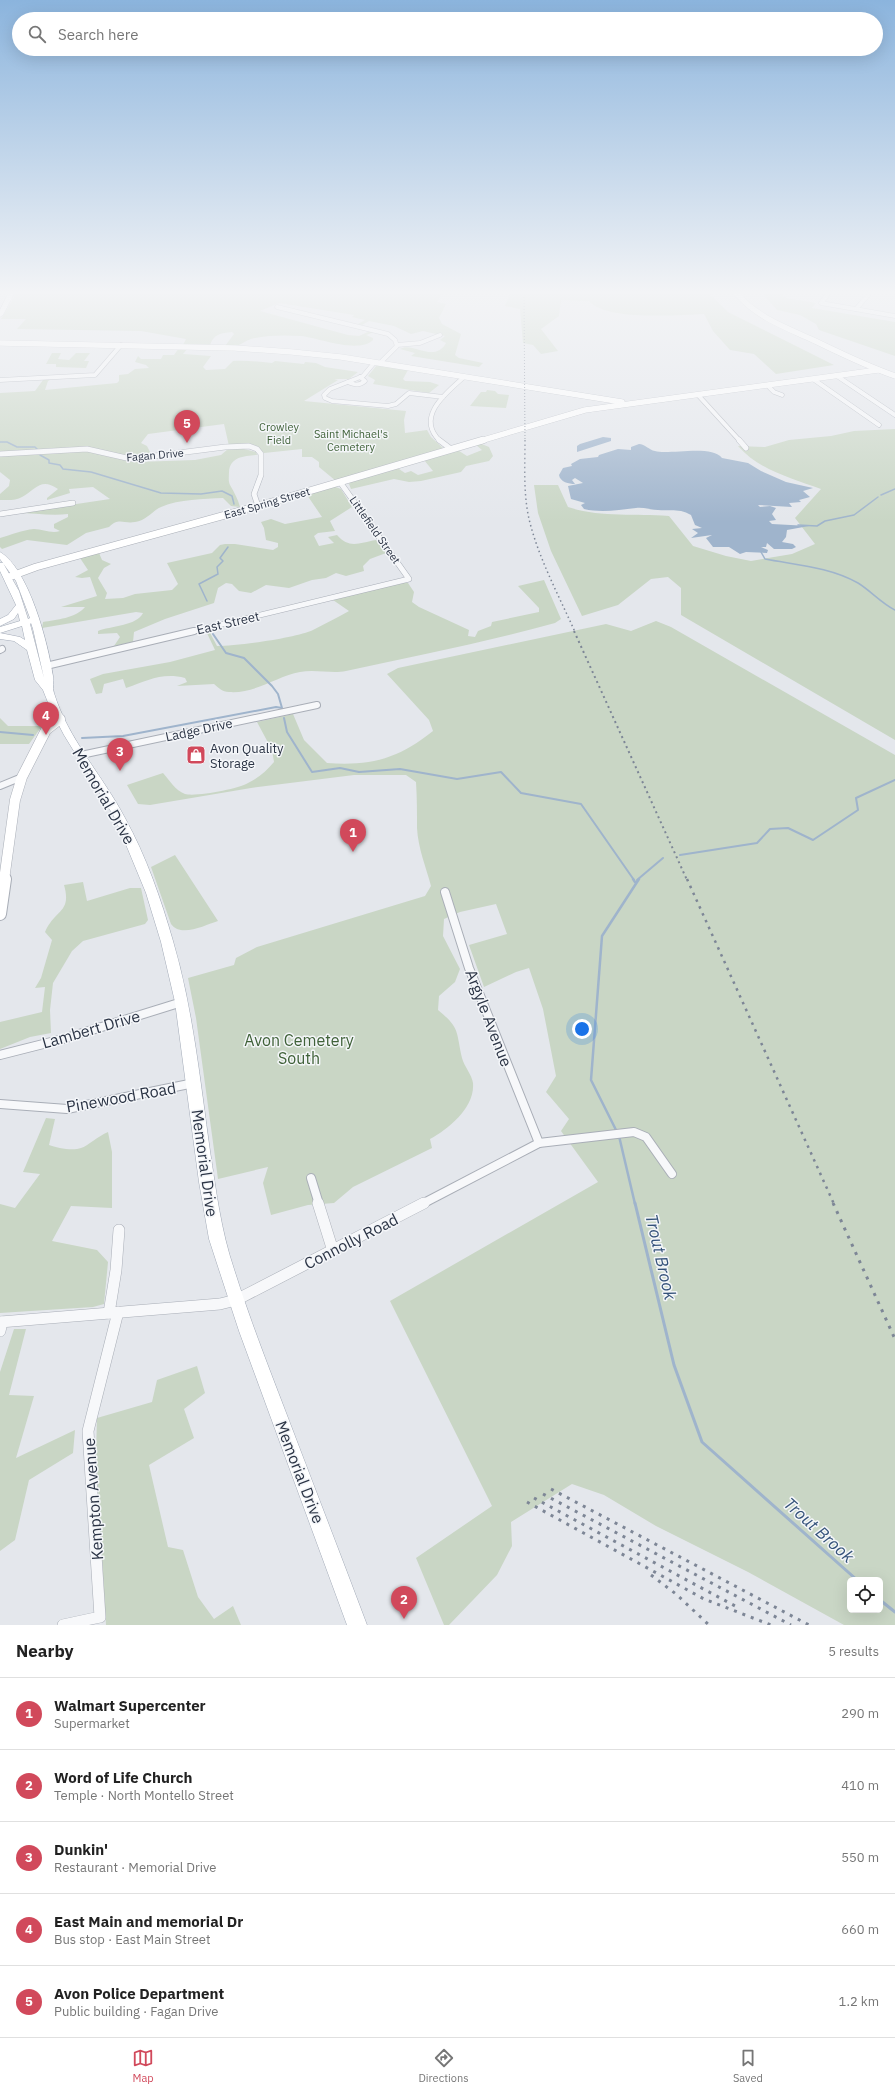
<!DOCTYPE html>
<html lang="en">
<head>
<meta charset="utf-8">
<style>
  body { margin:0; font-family:"IBM Plex Sans",sans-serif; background:#f2f2f2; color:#222 }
  .controls { position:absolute; right:12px; bottom:12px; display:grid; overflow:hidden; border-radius:6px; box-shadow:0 4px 16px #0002 }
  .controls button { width:36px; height:36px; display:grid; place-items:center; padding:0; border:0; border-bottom:1px solid #e0e0e0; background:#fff; color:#222; font:20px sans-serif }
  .you { position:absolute; left:582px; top:1029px; width:14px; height:14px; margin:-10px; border:3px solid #fff; border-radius:50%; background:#1a73e8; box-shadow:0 0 0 6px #1a73e833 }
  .badge { display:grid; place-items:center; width:26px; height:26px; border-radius:50%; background:#d1495b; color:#fff; font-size:13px; font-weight:700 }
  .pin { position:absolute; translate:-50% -33px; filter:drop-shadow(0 1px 2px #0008) }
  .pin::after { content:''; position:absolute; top:21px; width:14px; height:12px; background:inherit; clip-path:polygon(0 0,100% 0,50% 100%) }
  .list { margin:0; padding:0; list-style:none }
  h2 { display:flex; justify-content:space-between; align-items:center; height:52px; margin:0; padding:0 16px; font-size:17px }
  h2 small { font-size:13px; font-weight:400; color:#767676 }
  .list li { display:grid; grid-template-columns:26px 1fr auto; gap:12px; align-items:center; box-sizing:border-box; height:72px; padding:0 16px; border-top:1px solid #e0e0e0 }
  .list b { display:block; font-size:15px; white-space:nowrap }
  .list p { margin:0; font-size:13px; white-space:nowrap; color:#767676 }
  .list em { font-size:13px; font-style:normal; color:#767676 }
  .icon { flex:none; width:22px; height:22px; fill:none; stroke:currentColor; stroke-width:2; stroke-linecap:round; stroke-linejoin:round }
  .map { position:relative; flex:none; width:895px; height:1625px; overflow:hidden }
  .search { position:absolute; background:#fff; box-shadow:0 4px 16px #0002; left:12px; right:12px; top:12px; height:44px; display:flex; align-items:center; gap:10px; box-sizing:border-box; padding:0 14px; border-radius:22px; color:#767676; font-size:15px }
  .sheet { height:412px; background:#fff }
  nav { display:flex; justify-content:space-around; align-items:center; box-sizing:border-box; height:56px; border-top:1px solid #e0e0e0; background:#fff; font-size:11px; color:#767676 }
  nav a { display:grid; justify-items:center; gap:2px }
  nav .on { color:#d1495b }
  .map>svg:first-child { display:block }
</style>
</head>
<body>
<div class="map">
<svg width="895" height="1625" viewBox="0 0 895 1625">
  <rect width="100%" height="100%" fill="#e4e7ec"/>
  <g fill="#c9d6c5" fill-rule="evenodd">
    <path d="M 16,294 L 442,294 L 437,302 L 446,304 L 439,318 L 442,324 L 461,334 L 455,355 L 459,358 L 483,363 L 479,367 L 411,356 L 415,353 L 400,349 C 412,341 434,364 446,343 L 440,340 L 445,336 L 423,331 L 411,334 L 394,326 L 369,321 L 362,325 L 358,324 L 365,320 L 352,317 L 354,315 L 279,303 L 260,311 L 348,335 L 359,336 L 370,331 L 374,332 L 366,335 L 373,338 L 373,340 C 358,354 319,338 301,336 C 285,335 266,335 251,339 C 238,344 242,347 225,346 L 234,334 L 232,332 C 221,333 213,334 210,346 L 183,345 L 186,339 L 141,331 L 17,329 L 26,319 L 1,319 Z"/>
    <path d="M 510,294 L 710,294 L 728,312 L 834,365 L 776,374 L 754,354 L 730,350 L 713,331 L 704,314 C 677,315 606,321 589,301 L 561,300 L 559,316 L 541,329 L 558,351 L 541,354 L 533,345 L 523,343 L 520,309 L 505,306 Z"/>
    <path d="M 763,294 L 781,294 L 786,298 L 816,303 L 812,308 L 895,322 L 895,356 L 819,330 L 816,324 L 800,315 L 777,310 Z"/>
    <path d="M 179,348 L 188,348 L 183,354 L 211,356 L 203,367 L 206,370 L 225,369 L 233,361 C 247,360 259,362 272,363 L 275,361 L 304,364 L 305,362 L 316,363 L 325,367 L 358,372 L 349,379 L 334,379 L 338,380 L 304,401 L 406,411 L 404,420 L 405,433 L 427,430 L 431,437 L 444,449 L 336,481 L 319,467 L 319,462 L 312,457 L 302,457 L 302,449 L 264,453 L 258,447 L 229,446 L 224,424 L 148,434 L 141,443 L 147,446 L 151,454 L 134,460 L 137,462 L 195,460 L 221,455 L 228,449 L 240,448 L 256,452 L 257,455 C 244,456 230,457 229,472 C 229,476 228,481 230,485 C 234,492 238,499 240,507 L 231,506 L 223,498 C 203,499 180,499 161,507 C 152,511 146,521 135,522 C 123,524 119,517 109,527 L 86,533 L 67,545 L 27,540 L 2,549 L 0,547 L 0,538 C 11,535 22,530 34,529 C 43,529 51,534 60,531 L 54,528 L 54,524 L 68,517 L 68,514 C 51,516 34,513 16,513 L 110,499 L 93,487 L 69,489 L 70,493 L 47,500 L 47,498 L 58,489 C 41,477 36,489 22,497 C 16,501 7,500 0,500 L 0,494 L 9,486 L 10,480 L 0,472 L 0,393 L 35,391 L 43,380 L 52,379 L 48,381 L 45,390 L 117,383 L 119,381 L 119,375 L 128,374 L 135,369 L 149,368 L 146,365 L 135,362 L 138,356 L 141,359 L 161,359 L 163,355 L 174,355 Z"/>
    <path d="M 52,353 L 61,353 L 58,359 L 69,360 L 76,353 L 90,353 L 84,361 L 89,361 L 86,368 L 56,367 L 56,364 L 46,364 Z"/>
    <path d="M 377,365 L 408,370 L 403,379 L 405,381 L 430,382 L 439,385 L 429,393 L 373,384 L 375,380 L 368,376 Z"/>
    <path d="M 487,390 L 495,391 L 498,394 L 509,395 L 506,408 L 470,406 L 481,392 L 486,392 Z"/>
    <path d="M 895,429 L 895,740 L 681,615 L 681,588 L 668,577 L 651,579 L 618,605 L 582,616 L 551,551 L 538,513 L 534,485 L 558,485 L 568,507 C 601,518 634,513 669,516 L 693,546 L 726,556 L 751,561 L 792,554 L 815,544 L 795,518 L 821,489 C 791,478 759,470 738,446 L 765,447 L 789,440 L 831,436 L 854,431 Z"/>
    <path d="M 479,443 L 489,447 L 493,456 L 489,461 L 466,466 L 461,472 L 421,481 L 409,482 L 394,479 L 351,489 L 349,484 L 352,480 L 396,467 L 405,473 L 411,471 L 418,475 L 433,471 L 424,460 L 456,449 L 467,456 L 482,450 L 475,444 Z"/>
    <path d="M 333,486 L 341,489 L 352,507 L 330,521 L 335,531 L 318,533 L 314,536 L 319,546 L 334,543 L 328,537 L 337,535 C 349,549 359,543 376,540 L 386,553 L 370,559 L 363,566 L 364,571 L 346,576 L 336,573 L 326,578 L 312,580 L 289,588 L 266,585 L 251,593 L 239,591 L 232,584 L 226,583 L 218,588 L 214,603 L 165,619 L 134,632 L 133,642 L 114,646 L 120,637 L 117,633 L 98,634 L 98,631 C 110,626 137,626 143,613 L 136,612 L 42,628 L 43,622 C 56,620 76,618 85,607 L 61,607 L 97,596 L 90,577 L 82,578 L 75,577 L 88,570 L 80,558 L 99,553 L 102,560 L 111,564 L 104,568 L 98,578 L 107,593 L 105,599 L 123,598 L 135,594 L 172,590 L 178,584 L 167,563 L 212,553 L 220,545 L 225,544 L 235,544 L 273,550 L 278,547 L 278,543 L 266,540 L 264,528 L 261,522 L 271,519 L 285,524 L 322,517 L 307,495 Z"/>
    <path d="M 544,580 L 561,619 L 555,623 C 486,642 415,656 346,671 C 332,674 315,669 300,672 C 277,676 255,694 229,692 C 222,692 219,688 214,684 L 177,686 L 187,682 L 185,678 C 162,672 147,681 126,688 L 123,679 L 104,684 L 102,693 L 96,694 L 90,679 L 103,674 L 170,662 L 215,650 L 206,631 L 209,631 L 217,646 C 237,646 296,638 313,630 C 325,624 338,617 349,611 L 333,600 L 404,582 L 408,583 L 414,592 L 412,602 L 419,607 L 469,630 L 468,636 L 475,637 L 478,631 L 491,626 L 492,622 L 539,612 L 539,608 L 518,586 Z"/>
    <path d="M 656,621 L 671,627 L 895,755 L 895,1625 L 844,1625 L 748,1572 L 656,1526 L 604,1495 L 572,1484 L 511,1522 L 512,1546 L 497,1575 L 449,1625 L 444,1625 L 416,1558 L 492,1506 L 390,1301 L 598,1182 L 561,1131 L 569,1119 L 546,1092 L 556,1076 L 543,1009 L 529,968 L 516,972 L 484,987 L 469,945 L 507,934 L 496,904 L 460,912 L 444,919 L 443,936 L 460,969 L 455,982 L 439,996 L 438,1010 C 460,1028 456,1031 462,1058 C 464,1066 472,1075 473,1083 C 475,1108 448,1129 430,1139 L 432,1148 L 353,1187 L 334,1203 L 308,1205 L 271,1215 L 263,1183 L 268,1167 L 218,1179 L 196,1018 L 188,978 L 234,965 L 236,958 L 257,947 L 425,896 L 431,886 C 426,867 418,848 417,828 C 417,813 417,798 416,782 L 406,775 L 354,775 L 251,788 L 150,805 L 138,804 L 127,785 L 163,773 C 170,781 175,790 185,794 C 196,797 238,789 248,783 C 259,778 266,771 274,762 L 272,750 L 257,722 L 293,714 L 304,740 L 327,763 C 371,766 398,759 433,731 L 429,720 L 387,674 L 398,668 L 606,624 L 631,631 ZM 850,1580 L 880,1580 L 880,1610 L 850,1610 Z"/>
    <path d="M 0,718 L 8,726 L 42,726 L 29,744 L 0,744 Z"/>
    <path d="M 175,855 L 218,921 C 205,925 181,938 171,924 L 151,867 Z"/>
    <path d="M 83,882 L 87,901 L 130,888 L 141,888 L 148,920 L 145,924 L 83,941 L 72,951 L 53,983 L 50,1010 L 51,1033 L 30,1037 L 0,1049 L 0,1022 L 42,1012 L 45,987 L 35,988 L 41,978 L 52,940 L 45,932 C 55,909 72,913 64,885 Z"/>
    <path d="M 46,1118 L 55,1119 L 49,1145 C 57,1148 73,1151 81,1148 C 88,1146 98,1136 108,1132 L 112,1152 L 112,1208 L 71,1206 L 52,1241 L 97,1250 L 108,1262 L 104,1304 L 93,1307 L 0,1313 L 0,1204 L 15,1208 L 40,1174 L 23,1172 Z"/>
    <path d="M 14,1329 L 26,1329 L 9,1395 L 34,1396 L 16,1458 L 75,1430 L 73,1453 L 29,1480 L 15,1540 L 0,1551 L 0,1372 Z"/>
    <path d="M 197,1366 L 205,1393 L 184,1409 L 194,1438 L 149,1465 L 168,1547 L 183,1550 L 198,1597 L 214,1619 L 233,1606 L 241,1625 L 106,1625 L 96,1453 L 97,1418 L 152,1402 L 157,1380 Z"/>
  </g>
  <g fill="#9fb4cc">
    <path d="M 603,437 L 611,438 L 611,441 L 577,452 L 577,446 L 580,444 Z"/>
    <path d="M 639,444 C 645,444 649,450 655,451 C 669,455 712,444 722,458 L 748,463 L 761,471 L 786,482 L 813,488 L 803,491 L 810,497 L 799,500 L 801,502 L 789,503 L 792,507 L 758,505 L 760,507 L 770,506 L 776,508 L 772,514 L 776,520 L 769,521 L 772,524 L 809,526 L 787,530 L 786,537 L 782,542 L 793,544 L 796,547 L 792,549 L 774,549 L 767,543 L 766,547 L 761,547 L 768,550 L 767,553 L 746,552 L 740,554 L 729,547 L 713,547 L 706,538 L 712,535 L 691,538 L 698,533 L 692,529 L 702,528 L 695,525 L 691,515 C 680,508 670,511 658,510 C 651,510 643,507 636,508 C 618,510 601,513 584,509 L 581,505 L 585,503 L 571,499 L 568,486 L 583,483 L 575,478 L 572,480 L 575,484 C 569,484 560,482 559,475 L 563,468 L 572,466 L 571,464 L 580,459 L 598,457 L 599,455 L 618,449 L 631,450 L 631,447 Z"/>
  </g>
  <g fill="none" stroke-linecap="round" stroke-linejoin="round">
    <g stroke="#9fb4cc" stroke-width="1.5">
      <path d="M 0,442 L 7,442 L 17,447 L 35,447 L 38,450"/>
      <path d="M 40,455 L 49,460 L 49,463 L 60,465 L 63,469 L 91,472 L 161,493 L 201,494 L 222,491 L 232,496 L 234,504"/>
      <path d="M 881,495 L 895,489"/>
      <path d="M 798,525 L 817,526 L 825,521 L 854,515 L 878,497"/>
      <path d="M 761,552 L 765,559 C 796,565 830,567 858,583 C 871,591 881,603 895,610"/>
      <path d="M 207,601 L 199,584 L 218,574 L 217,567 L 223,561 L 220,558 L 228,547"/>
    </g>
    <g stroke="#9fb4cc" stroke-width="2">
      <path d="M 284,718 L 287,732 L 312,772 L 340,768 L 359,772 L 400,769 L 457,779 L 501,772 L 521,793 L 581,804 L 634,880"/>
      <path d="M 0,732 L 33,735"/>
      <path d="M 82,738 L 123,736 L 276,707 L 282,708 L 278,694 L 272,686 L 244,658 L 226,653 L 213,634"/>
      <path d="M 680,855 L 757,843 L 770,829 L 788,828 L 813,840 L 858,810 L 856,798 L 895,780"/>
      <path d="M 637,880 L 663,858"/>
    </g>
    <g stroke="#9fb4cc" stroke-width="2.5">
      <path d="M 633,879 L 635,882"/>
      <path d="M 617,1132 L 591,1080 L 602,936 L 639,879"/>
      <path d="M 619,1136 L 635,1204"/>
    </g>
    <g stroke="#9fb4cc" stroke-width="3">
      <path d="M 635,1203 L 674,1365 L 702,1442 L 857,1580"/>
      <path d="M 880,1600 L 895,1612"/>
    </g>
    <g stroke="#a9aeb7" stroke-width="5">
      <g id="street-far4">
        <path d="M 828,294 L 821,303 L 895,316"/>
        <path d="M 277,307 L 388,334 L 395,340 L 397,346 L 380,363"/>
        <path d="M 856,309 L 869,294"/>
        <path d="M 397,345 L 420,343 L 440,335"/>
        <path d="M 374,363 L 363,376 L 330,389 L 324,395 L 325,398 L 332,401 L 388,406 L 396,404 L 409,393 L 443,397"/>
        <path d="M 837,376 L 895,415"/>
        <path d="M 813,379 L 879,425"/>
        <path d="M 0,380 L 95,375 L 121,345"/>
        <path d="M 348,382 C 355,385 359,386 365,381 L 360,377"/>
        <path d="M 767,385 L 774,392 L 782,395"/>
        <path d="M 698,395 L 740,441"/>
        <path d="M 440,441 C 415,417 446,393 464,377"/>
      </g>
    </g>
    <g stroke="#a9aeb7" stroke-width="6">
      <g id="street-far3">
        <path d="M 439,440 L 451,449"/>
        <path d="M 739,440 L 746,448"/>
        <path d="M 0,454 L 87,449 L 131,459 L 225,447 L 249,446 L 257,449 L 261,454 L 261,475 L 254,494 L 258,506"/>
        <path d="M 0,514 L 73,503"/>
        <path d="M 190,632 L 409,579 L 340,482"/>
      </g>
    </g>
    <g stroke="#a9aeb7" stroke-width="8">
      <g id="street-far2">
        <path d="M 0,650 L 2,649"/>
        <path d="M 46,666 L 194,631"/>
        <path d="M 81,755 L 317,705"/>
        <path d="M 0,786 L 22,777"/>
      </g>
    </g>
    <g stroke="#a9aeb7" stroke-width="10">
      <g id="street-far1">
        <path d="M 445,892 L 469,968 L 539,1143"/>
        <path d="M 0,1055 L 63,1039 L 182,1002"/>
        <path d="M 0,1104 L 67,1109 L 194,1083"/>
        <path d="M 311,1178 L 319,1204"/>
        <path d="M 422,1204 L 539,1143 L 634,1132 L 646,1137 L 672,1174"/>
      </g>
    </g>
    <g stroke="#a9aeb7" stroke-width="12">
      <g id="street">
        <path d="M 318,1203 L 333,1251"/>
        <path d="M 109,1313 L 116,1270 L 119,1230"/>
        <path d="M 0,1322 L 220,1304 L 236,1300 L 424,1203"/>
        <path d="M 0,1331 L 2,1322"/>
        <path d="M 63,1625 L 100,1617 L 88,1431 L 118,1312"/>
      </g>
    </g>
    <g stroke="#a9aeb7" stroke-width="6">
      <g id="secondary-far3">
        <path d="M 737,294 C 758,318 785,327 813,340 C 840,353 866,366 895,376"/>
        <path d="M 0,343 L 235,348 L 292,352 L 341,357 L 622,402"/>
        <path d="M 480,441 L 585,410 L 878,370"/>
      </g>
    </g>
    <g stroke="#a9aeb7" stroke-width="8">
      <path id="secondary-far2" d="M 9,577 L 36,567 L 258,506 L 483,440"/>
    </g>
    <g stroke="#a9aeb7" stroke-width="11">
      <path id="secondary-far1" d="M 4,880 L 15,800 L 22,777 L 46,730 L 60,719"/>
    </g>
    <g stroke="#a9aeb7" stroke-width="14">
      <path id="secondary" d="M 0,914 L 5,879"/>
    </g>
    <g stroke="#a3abb8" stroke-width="1">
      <g id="primary">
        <path d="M 8,294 L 14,294 L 3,315 L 0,317 L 0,310 Z"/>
        <path d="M 0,552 C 29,569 48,643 53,676 C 54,682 52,687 54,693 C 68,739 103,776 125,818 C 146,856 161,899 173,941 C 193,1009 200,1080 210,1151 C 216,1190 221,1231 234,1269 C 249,1317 267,1363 285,1410 C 312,1481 340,1553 367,1625 L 347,1625 L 239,1331 L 209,1239 L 199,1182 L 175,1002 L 161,942 L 146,893 L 115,818 L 64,735 L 51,710 L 43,690 L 35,680 L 27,650 L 14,641 L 0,639 L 0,633 L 20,637 L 25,640 L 22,626 L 0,633 L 0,627 L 20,621 L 18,613 L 14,619 L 0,626 L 0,619 L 8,615 L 16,605 L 0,571 L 0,563 L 3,563 L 19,591 L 28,619 L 30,618 L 16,581 L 0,559 ZM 31,623 L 33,629 L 44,678 L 30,624 Z"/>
      </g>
    </g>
    <use href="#street-far4" stroke="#f7f8fa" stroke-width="4"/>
    <use href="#street-far3" stroke="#f7f8fa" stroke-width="5"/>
    <use href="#street-far2" stroke="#f7f8fa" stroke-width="6"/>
    <use href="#street-far1" stroke="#f7f8fa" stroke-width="8"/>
    <use href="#street" stroke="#f7f8fa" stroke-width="11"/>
    <use href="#secondary-far3" stroke="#fff" stroke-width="5.5"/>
    <use href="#secondary-far2" stroke="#fff" stroke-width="7"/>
    <use href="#secondary-far1" stroke="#fff" stroke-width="10"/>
    <use href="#secondary" stroke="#fff" stroke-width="12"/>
    <use href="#primary" fill="#fff" fill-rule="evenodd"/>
    <path stroke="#7d8696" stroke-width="1" stroke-dasharray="1 2" stroke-linecap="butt" d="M 524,294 L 525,441"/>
    <path stroke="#7d8696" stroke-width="1.5" stroke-dasharray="1.5 3" stroke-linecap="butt" d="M 525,440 C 525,467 523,496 530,523 C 540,561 559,596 575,632"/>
    <path stroke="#7d8696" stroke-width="2" stroke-dasharray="2 3.5" stroke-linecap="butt" d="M 574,631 L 687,880"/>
    <path stroke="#7d8696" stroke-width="2.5" stroke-dasharray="2.5 5" stroke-linecap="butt" d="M 687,879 L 834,1204"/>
    <g stroke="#7d8696" stroke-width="3" stroke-dasharray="3 6" stroke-linecap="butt">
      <path d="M 833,1203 L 895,1339"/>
      <path d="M 551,1489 L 809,1625"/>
      <path d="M 543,1494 L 791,1625"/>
      <path d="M 534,1498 L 737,1607"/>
      <path d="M 527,1502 L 704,1599 L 771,1625"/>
      <path d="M 651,1575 L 676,1594 L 709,1625"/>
    </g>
  </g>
  <linearGradient id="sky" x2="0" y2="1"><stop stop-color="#8bb4dd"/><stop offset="0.56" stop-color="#f3f4f6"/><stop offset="1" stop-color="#f3f4f6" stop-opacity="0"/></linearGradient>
  <rect width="895" height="522" fill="url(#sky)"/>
  <defs>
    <g id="shop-square" transform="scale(1)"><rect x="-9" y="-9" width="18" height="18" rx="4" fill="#d1495b" stroke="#f4f6f9"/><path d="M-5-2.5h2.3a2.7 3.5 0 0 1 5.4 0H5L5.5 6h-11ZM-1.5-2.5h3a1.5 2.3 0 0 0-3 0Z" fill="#fff"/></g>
  </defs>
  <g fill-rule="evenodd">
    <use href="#shop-square" x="196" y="755"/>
  </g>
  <g text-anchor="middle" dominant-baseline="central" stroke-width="3" stroke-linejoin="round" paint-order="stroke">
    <g font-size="11" fill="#3f6138" stroke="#f4f6f9">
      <text x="279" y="427">Crowley<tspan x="279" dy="13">Field</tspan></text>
      <text x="351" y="434">Saint Michael's<tspan x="351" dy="13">Cemetery</tspan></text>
    </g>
    <g font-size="11" fill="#2b3445" stroke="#f4f6f9">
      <text transform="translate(155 455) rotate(-5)">Fagan Drive</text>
      <text transform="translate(267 503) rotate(-16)">East Spring Street</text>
      <text transform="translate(375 530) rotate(55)">Littlefield Street</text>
    </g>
    <g font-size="13" fill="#2b3445" stroke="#f4f6f9">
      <text transform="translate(228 623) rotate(-13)">East Street</text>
      <text transform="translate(199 730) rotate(-12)">Ladge Drive</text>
    </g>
    <g font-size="13" fill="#2b3445" stroke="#f4f6f9" text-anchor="start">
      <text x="210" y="748">Avon Quality<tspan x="210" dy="15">Storage</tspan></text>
    </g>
    <g font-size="16" fill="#2b3445" stroke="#f4f6f9">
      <text transform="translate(104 796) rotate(60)">Memorial Drive</text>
      <text transform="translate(489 1018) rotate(69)">Argyle Avenue</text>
      <text transform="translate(91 1029) rotate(-16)">Lambert Drive</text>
      <text transform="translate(121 1097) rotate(-10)">Pinewood Road</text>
      <text transform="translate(205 1163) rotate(82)">Memorial Drive</text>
      <text transform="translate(351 1241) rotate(-27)">Connolly Road</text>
      <text transform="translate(300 1472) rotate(69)">Memorial Drive</text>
      <text transform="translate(93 1499) rotate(-94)">Kempton Avenue</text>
    </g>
    <g font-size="16" fill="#3f6138" stroke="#f4f6f9">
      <text x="299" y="1040">Avon Cemetery<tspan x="299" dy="18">South</tspan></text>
    </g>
    <g font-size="17" font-style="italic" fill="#34527a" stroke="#f4f6f9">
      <text transform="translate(661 1257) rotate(77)">Trout Brook</text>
      <text transform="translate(819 1530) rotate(42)">Trout Brook</text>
    </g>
  </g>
</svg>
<div class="controls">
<button><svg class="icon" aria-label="locate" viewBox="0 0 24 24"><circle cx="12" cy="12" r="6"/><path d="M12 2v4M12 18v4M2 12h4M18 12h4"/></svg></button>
</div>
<div class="you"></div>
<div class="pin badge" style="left:353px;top:852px">1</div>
<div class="pin badge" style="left:404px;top:1619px">2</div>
<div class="pin badge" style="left:120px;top:771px">3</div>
<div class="pin badge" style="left:46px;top:735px">4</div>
<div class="pin badge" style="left:187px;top:443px">5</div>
<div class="search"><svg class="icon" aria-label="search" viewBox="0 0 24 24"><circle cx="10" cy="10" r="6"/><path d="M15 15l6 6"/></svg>Search here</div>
</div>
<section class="sheet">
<h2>Nearby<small>5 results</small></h2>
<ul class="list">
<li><span class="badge">1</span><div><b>Walmart Supercenter</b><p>Supermarket</p></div><em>290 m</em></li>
<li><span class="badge">2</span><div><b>Word of Life Church</b><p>Temple · North Montello Street</p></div><em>410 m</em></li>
<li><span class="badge">3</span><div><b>Dunkin'</b><p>Restaurant · Memorial Drive</p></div><em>550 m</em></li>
<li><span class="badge">4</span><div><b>East Main and memorial Dr</b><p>Bus stop · East Main Street</p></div><em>660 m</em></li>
<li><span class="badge">5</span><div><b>Avon Police Department</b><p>Public building · Fagan Drive</p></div><em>1.2 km</em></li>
</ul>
</section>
<nav>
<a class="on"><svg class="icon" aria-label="map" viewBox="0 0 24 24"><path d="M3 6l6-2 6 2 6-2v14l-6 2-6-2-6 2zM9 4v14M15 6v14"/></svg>Map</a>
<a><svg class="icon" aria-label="directions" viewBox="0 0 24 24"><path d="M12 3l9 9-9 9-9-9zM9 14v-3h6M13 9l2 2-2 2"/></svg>Directions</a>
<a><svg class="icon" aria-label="saved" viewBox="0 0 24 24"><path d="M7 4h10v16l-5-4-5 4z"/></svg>Saved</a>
</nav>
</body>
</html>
